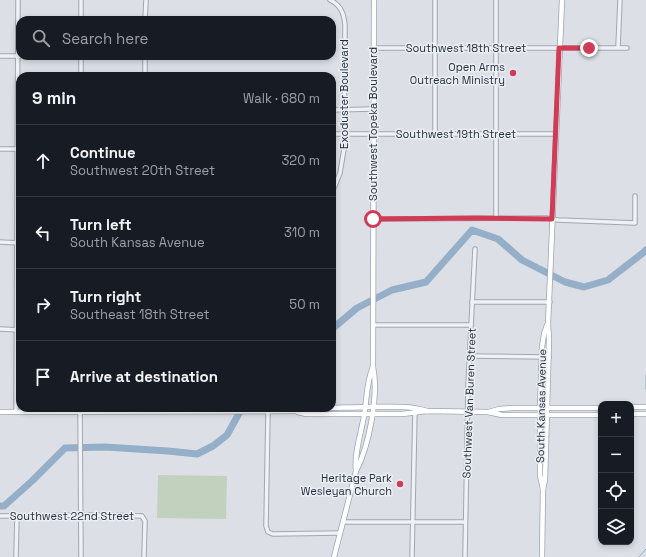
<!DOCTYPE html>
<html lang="en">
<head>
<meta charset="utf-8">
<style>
  body { margin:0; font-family:"Space Grotesk",sans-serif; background:#242831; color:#f1f3f6 }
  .controls { position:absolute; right:12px; bottom:12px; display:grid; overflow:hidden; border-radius:8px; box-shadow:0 2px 6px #0003 }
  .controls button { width:36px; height:36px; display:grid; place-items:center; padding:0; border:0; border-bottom:1px solid #363941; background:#171b24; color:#f1f3f6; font:20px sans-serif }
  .stop { position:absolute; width:12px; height:12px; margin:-9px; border:3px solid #d13b56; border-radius:50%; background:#fff }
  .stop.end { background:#d13b56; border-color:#fff; box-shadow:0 1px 4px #0008 }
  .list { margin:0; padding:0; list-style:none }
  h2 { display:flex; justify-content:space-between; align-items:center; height:52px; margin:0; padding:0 16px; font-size:17px }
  h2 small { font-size:13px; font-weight:400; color:#9ea1a6 }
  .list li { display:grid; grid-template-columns:26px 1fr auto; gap:12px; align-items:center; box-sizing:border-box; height:72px; padding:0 16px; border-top:1px solid #363941 }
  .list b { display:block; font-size:15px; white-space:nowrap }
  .list p { margin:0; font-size:13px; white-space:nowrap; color:#9ea1a6 }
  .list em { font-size:13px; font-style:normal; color:#9ea1a6 }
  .icon { flex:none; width:22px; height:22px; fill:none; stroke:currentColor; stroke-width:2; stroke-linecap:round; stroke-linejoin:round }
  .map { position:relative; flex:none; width:646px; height:557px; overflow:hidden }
  .search { position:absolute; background:#171b24; box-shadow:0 2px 6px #0003; left:16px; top:16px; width:320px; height:44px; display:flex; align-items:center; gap:10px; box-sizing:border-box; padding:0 14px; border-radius:12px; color:#9ea1a6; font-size:15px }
  .panel { position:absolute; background:#171b24; box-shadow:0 2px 6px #0003; left:16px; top:72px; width:320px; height:340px; border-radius:12px }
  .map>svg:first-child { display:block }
</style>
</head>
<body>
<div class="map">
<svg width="646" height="557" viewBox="0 0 646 557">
  <rect width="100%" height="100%" fill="#dce0e6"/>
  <path fill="#c2d1bd" d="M 158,475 L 227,476 L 226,519 L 157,518 Z"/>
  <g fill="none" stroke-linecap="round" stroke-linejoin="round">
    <g stroke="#95afc8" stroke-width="1">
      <path d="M 646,375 L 646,389"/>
      <path d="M 639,557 L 646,549"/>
    </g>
    <g stroke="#95afc8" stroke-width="7">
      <path d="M 332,329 L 357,308 L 392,290 L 426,282 L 472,230 L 498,239 L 522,260 L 565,282 L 584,287 L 608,280 L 644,252 L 646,250"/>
      <path d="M 0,506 L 4,506 L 32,481 L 65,448 L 105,447 L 168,451 L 197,454 L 213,446 L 227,435 L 242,408"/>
    </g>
    <g stroke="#a1a7b0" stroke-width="5.5">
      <g id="minor">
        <path d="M 81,0 L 81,20"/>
        <path d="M 330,0 C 341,5 344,14 345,25 L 344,149 L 340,173 L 332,193"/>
        <path d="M 435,0 L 435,134"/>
        <path d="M 145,20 L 146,0"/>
        <path d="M 618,47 L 620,0"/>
        <path d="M 373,48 L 627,48"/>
        <path d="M 0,56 L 20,56"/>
        <path d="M 121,56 L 145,56"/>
        <path d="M 81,76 L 81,56"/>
        <path d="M 145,76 L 145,56"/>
        <path d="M 332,110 L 373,109"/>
        <path d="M 332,134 L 556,134"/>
        <path d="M 0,149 L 20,149"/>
        <path d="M 496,218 L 496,0"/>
        <path d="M 373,219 L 546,218 L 558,220 L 635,223 L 635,196"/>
        <path d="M 0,242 L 20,243"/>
        <path d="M 472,302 L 550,302"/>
        <path d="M 374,325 L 471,325"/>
        <path d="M 0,329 L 20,330"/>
        <path d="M 470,356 L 549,357"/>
        <path d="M 80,408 L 81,557"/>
        <path d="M 16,412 L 18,0"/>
        <path d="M 268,412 L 266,526 L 268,532 L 273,534 L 340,533"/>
        <path d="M 0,516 L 103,515 L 142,516 L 145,521 L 144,557"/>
        <path d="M 343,522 L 465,522"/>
        <path d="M 16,557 L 17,516"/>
        <path d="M 412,557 L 415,410"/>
        <path d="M 465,557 L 468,385 L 475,249"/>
      </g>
    </g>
    <g stroke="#9ba5b2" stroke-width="6">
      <g id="major">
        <path d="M 631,407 L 646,407"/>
        <path d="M 0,412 L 296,411 C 319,407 343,408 366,407 C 387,407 408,405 427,411"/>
        <path d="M 298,412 L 306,414 L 402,414 L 427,411 L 488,412 L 502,415 L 601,415"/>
        <path d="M 489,412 L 499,409 L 513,408 L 601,408"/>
        <path d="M 631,414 L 646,414"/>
        <path d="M 356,471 C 354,453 361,434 364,416 C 367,400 366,383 373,367"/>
        <path d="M 543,489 L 545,480 L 549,339 L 548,324 L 562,0"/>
        <path d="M 334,557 L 356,471 C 369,446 379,395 373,367 L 374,0"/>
        <path d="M 542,557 L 543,489 L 540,475 L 540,408 L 542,347 L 544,334 L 547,325"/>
      </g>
    </g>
    <use href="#minor" stroke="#eef1f5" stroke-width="3.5"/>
    <use href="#major" stroke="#fff" stroke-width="4.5"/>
  </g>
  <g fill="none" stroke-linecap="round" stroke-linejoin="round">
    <path stroke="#d13b56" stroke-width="5" d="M 373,219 L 477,218 L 552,219 L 559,48 L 589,48"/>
  </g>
  <g fill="#d13b56" stroke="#ebeff4" stroke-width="1.5">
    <circle cx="513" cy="73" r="4"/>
    <circle cx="400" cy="484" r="4"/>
  </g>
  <g text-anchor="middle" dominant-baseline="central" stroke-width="3" stroke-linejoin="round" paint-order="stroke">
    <g font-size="11" fill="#252e3d" stroke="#ebeff4">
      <text x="466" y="48">Southwest 18th Street</text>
      <text transform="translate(344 94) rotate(-90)">Exoduster Boulevard</text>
      <text transform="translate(373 124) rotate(-90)">Southwest Topeka Boulevard</text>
      <text x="456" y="134">Southwest 19th Street</text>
      <text transform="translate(469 403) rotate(-88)">Southwest Van Buren Street</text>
      <text transform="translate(541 406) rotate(-89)">South Kansas Avenue</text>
      <text x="72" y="516">Southwest 22nd Street</text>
    </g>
    <g font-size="11" fill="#252e3d" stroke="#ebeff4" text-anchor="end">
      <text x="505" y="67">Open Arms<tspan x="505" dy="13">Outreach Ministry</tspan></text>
      <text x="392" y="478">Heritage Park<tspan x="392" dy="13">Wesleyan Church</tspan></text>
    </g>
  </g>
</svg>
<div class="controls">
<button>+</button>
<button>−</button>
<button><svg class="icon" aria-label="locate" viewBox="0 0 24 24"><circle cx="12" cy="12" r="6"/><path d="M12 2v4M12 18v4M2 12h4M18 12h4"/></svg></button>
<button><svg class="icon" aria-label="layers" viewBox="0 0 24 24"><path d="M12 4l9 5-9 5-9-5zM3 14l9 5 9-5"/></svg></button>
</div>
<div class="stop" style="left:373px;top:219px"></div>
<div class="stop end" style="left:589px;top:48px"></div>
<div class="search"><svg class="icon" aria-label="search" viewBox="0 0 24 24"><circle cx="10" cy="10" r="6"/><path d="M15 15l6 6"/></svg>Search here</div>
<section class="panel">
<h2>9 min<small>Walk · 680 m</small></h2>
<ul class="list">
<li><svg class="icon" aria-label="ahead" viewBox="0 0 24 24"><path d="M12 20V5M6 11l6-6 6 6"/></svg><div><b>Continue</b><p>Southwest 20th Street</p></div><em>320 m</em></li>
<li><svg class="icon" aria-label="left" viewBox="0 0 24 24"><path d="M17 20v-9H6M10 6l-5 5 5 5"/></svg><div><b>Turn left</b><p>South Kansas Avenue</p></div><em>310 m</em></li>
<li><svg class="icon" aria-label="right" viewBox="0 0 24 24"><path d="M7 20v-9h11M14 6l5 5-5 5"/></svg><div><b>Turn right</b><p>Southeast 18th Street</p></div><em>50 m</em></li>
<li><svg class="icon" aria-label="arrive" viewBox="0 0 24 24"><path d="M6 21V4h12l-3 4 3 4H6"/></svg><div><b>Arrive at destination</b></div></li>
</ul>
</section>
</div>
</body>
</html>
